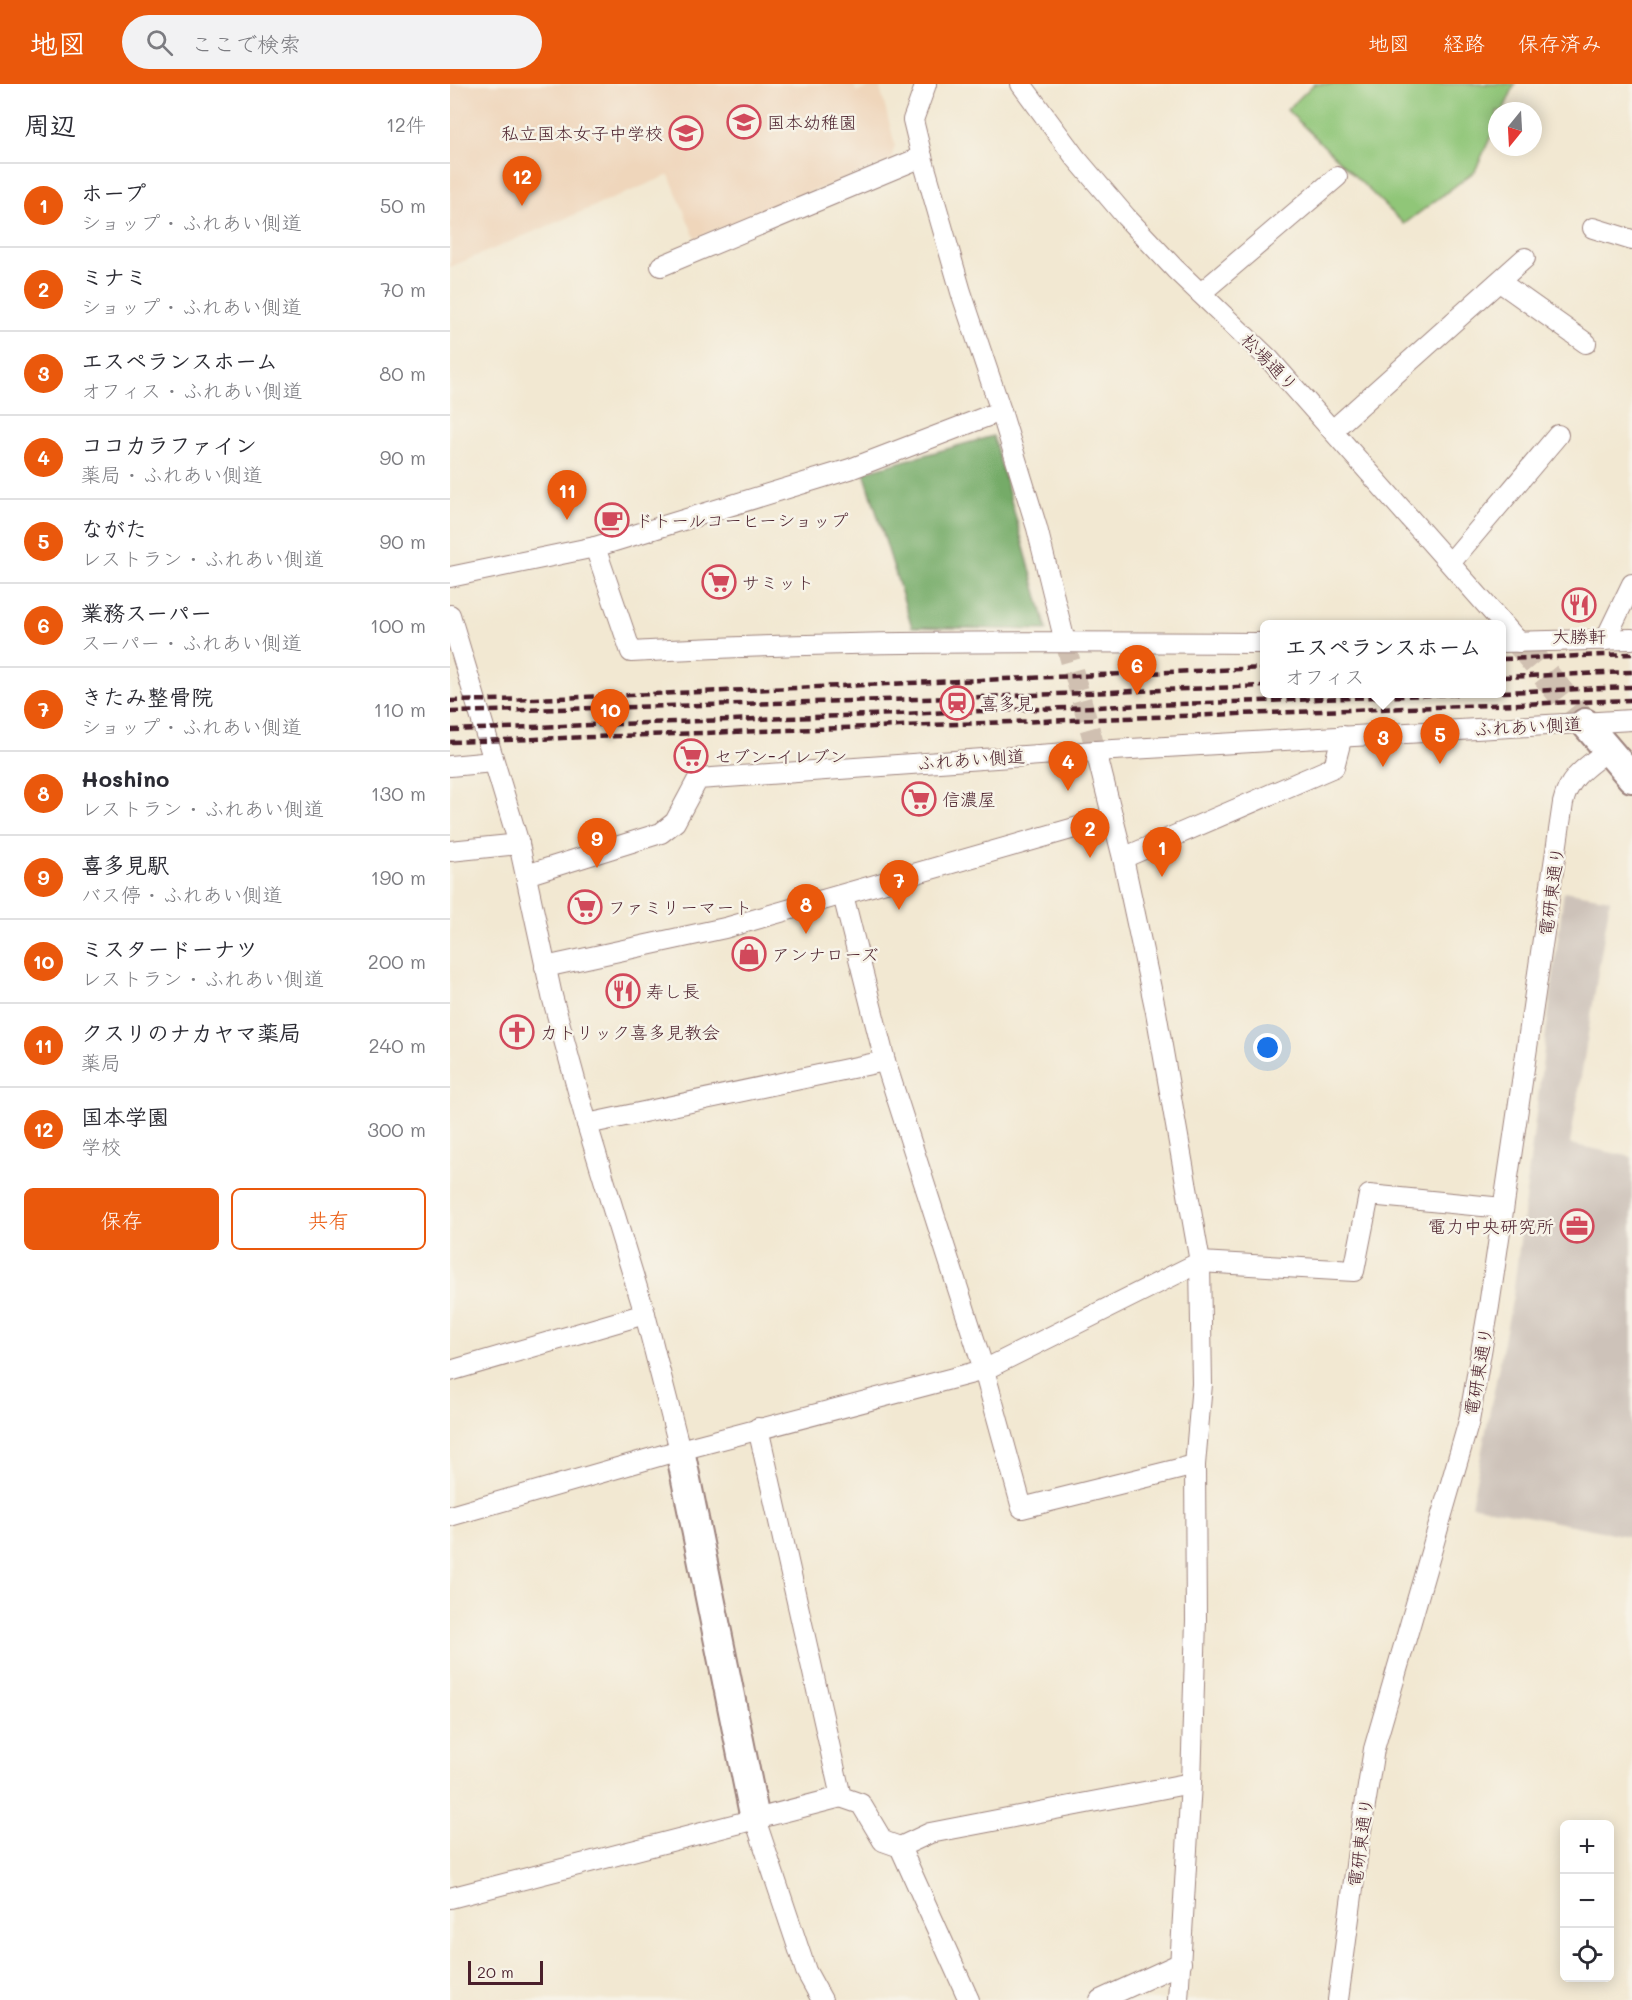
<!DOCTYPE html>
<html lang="ja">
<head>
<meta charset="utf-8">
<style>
  body { margin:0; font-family:Mali,"Klee One",sans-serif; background:#f2f2f3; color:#2b2b33 }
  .controls { position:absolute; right:18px; bottom:18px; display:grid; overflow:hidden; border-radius:9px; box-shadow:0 3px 15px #0003 }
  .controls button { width:54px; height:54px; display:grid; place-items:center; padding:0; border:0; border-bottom:2px solid #e1e1e2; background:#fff; color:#2b2b33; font:30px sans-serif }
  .compass { position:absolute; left:1038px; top:18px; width:54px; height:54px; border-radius:50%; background:#fff; box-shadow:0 3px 15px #0003; rotate:198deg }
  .scale { position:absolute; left:18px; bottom:15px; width:75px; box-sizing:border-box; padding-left:6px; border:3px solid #4a1f2b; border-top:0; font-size:16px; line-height:21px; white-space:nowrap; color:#4a1f2b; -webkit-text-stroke:4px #f7f3e8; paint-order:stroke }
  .you { position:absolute; left:818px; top:964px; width:21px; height:21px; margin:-15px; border:4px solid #fff; border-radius:50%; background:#1a73e8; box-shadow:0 0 0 9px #1a73e833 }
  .badge { display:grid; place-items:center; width:39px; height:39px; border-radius:50%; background:#ea580c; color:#fff; font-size:20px; font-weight:700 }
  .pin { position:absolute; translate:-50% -50px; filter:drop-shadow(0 2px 3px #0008) }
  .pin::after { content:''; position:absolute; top:32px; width:21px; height:18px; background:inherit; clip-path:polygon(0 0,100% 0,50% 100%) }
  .popup { position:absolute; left:810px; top:536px; width:246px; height:78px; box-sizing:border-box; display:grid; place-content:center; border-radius:9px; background:#fff; filter:drop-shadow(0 2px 4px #0005); font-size:20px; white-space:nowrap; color:#7c7c81 }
  .popup b { font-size:22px; color:#2b2b33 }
  .popup::after { content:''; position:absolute; left:50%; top:100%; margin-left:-12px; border:12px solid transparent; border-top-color:#fff }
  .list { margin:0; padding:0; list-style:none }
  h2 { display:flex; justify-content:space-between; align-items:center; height:78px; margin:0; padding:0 24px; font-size:26px }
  h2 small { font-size:20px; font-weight:400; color:#7c7c81 }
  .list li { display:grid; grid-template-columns:39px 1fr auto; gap:18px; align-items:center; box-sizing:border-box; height:84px; padding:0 24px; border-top:2px solid #e1e1e2 }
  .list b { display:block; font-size:22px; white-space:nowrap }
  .list p { margin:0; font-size:20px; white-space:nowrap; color:#7c7c81 }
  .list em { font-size:20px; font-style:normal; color:#7c7c81 }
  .actions { display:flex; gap:12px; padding:18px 24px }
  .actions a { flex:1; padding:14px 0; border:2px solid #ea580c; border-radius:9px; text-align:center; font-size:21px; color:#ea580c }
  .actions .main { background:#ea580c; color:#fff }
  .icon { flex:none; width:33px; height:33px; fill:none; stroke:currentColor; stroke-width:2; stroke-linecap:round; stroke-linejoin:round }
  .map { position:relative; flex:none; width:1182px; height:1916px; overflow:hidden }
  header { display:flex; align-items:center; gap:36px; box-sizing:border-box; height:84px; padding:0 30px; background:#ea580c; color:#fff }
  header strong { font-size:28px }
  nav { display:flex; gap:33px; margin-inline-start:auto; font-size:21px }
  .search { width:420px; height:54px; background:#f2f2f3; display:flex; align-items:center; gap:15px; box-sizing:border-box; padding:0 21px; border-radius:33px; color:#7c7c81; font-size:22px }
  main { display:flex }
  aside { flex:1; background:#fff }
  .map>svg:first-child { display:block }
</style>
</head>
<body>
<header>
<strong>地図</strong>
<div class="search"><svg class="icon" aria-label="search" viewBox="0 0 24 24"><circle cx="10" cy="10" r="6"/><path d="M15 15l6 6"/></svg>ここで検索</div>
<nav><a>地図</a><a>経路</a><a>保存済み</a></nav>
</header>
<main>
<aside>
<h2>周辺<small>12件</small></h2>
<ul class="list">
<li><span class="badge">1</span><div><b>ホープ</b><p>ショップ · ふれあい側道</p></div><em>50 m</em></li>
<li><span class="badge">2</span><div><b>ミナミ</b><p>ショップ · ふれあい側道</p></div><em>70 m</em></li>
<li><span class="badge">3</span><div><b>エスペランスホーム</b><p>オフィス · ふれあい側道</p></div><em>80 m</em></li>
<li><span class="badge">4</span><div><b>ココカラファイン</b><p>薬局 · ふれあい側道</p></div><em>90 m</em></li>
<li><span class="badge">5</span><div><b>ながた</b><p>レストラン · ふれあい側道</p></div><em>90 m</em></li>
<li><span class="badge">6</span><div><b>業務スーパー</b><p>スーパー · ふれあい側道</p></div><em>100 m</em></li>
<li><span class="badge">7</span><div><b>きたみ整骨院</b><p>ショップ · ふれあい側道</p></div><em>110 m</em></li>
<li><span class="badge">8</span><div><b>Hoshino</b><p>レストラン · ふれあい側道</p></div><em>130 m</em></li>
<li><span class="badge">9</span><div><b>喜多見駅</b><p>バス停 · ふれあい側道</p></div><em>190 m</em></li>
<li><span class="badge">10</span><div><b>ミスタードーナツ</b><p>レストラン · ふれあい側道</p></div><em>200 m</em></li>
<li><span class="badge">11</span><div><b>クスリのナカヤマ薬局</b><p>薬局</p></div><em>240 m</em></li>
<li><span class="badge">12</span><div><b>国本学園</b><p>学校</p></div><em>300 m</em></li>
</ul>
<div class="actions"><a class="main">保存</a><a>共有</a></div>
</aside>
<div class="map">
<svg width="1182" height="1916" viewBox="0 0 1182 1916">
  <rect width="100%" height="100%" fill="#f7f3e8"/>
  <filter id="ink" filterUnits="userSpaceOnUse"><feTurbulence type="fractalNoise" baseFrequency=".0167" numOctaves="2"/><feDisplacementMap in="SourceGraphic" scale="12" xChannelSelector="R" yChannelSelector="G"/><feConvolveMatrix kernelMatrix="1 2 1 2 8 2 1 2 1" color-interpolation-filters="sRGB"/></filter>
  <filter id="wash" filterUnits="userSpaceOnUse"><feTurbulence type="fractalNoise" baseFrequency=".008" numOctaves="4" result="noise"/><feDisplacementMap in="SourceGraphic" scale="24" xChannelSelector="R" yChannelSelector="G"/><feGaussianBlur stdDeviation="1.35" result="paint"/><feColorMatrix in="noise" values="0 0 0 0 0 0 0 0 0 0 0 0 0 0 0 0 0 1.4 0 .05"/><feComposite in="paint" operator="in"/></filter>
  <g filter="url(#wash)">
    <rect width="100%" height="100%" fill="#f2e8d2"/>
    <path fill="#efd6bb" d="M 0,0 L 403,0 L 407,8 L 429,0 L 445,61 L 441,76 L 245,154 L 219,91 L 0,183 Z"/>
    <path fill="#cdc2b9" d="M 1114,807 L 1160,815 L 1120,1060 L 1182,1073 L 1182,1453 L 1021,1421 L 1063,1212 Z"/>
    <path fill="#90c678" stroke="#6d7252" stroke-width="1.5" d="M 864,0 L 1065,0 L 1053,27 L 1047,27 L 1047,39 L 1025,87 L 954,140 L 837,26 Z"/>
    <path fill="#74ab68" stroke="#5f654a" stroke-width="1.5" d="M 543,352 L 597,546 L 462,543 L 414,388 Z"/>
  </g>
  <g filter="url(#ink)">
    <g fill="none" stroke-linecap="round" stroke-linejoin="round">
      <path stroke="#d0c0b1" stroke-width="20" stroke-dasharray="20 10" stroke-linecap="butt" d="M 615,558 L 646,667"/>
      <path stroke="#d0c0b1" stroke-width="28" stroke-dasharray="28 14" stroke-linecap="butt" d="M 1069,558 L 1135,639"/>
      <g stroke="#9e847e" stroke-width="22">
        <g id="street">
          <path d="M 476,0 L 463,36 L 472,73 L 511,208 L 551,327 L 587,444 L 615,558"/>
          <path d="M 571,0 L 625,73 L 676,133 L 725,185 L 820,276 L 1069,558"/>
          <path d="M 1143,144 L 1182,156"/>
          <path d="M 211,182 L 472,73"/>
          <path d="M 1050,198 L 1136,259"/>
          <path d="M 751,209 L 887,93"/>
          <path d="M 884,345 L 1075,174"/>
          <path d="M 145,463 L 181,568 C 392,556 603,558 814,559"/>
          <path d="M 1001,478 L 1108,351"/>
          <path d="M 0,493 L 145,463 L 400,385 L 551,327"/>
          <path d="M 0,531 L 69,760 L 102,912 L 137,1040 L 195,1230 L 230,1366"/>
          <path d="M 1155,556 L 1182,500"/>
          <path d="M 1052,558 L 1182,555"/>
          <path d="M 646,667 L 673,774 L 706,928 L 750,1178 L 752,1300 L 745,1381 L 746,1536 L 741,1699 L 728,1916"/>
          <path d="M 0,682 L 43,678"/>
          <path d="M 0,767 L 69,760"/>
          <path d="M 673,774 L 884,683 L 892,652"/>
          <path d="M 76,791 L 211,749 L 225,738 L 248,695 L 646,667 L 1182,636"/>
          <path d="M 393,811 L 435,977 L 534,1286 L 572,1424 L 745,1381"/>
          <path d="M 95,883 L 275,844 L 663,733"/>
          <path d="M 137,1040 L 435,977"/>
          <path d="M 0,1287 L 195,1230"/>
          <path d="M 308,1344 L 391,1713 L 411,1720 L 433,1757 L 450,1763 L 519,1916"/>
          <path d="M 0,1432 L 230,1366 L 534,1286 L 750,1178 L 904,1187 L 919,1111 L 1053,1124"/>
          <path d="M 305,1735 L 356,1887 L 372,1916"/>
          <path d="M 450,1763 L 480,1749 L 741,1699"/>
          <path d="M 0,1814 L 391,1713"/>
          <path d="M 650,1916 L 731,1879"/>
          <path d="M 888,1916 L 909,1759 L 924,1665 L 1019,1337 L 1039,1222 L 1113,719 C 1119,692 1137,683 1158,666"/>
        </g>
      </g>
      <g stroke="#9e847e" stroke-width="32">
        <g id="secondary">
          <path d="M 1135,639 L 1182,694"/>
          <path d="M 230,1366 L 305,1735"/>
        </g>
      </g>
      <use href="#street" stroke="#fff" stroke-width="20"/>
      <use href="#secondary" stroke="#fff" stroke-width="28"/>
      <g stroke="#4a1f2b" stroke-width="4.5" stroke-dasharray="9 4.5" stroke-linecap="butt">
        <path d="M 1052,575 L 1182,570"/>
        <path d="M 1052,593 L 1182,588"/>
        <path d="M 1052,608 L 1182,603"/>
        <path d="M 0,617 L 85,615 L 814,584"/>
        <path d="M 0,628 L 506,614 L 814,602"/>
        <path d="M 0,646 L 1009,610"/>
        <path d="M 0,658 L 1182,616"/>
      </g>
    </g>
  </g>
  <defs>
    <g id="school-ring" transform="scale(1.725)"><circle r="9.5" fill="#f7f3e8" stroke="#d1495b" stroke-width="1.5"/><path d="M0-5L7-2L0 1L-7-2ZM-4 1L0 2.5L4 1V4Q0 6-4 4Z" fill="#d1495b"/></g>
    <g id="cafe-ring" transform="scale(1.725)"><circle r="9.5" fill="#f7f3e8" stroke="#d1495b" stroke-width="1.5"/><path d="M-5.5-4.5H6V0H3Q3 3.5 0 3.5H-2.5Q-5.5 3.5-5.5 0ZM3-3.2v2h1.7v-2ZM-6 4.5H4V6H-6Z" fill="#d1495b"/></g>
    <g id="supermarket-ring" transform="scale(1.725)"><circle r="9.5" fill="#f7f3e8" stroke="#d1495b" stroke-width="1.5"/><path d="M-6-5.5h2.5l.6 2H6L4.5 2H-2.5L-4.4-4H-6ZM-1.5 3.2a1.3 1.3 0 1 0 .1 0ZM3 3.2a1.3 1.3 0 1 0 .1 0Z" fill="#d1495b"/></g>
    <g id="restaurant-ring" transform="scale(1.725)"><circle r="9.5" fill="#f7f3e8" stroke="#d1495b" stroke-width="1.5"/><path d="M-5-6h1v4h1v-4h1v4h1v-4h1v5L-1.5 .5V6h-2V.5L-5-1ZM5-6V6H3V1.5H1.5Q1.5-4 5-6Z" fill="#d1495b"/></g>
    <g id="station-ring" transform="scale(1.725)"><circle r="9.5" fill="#f7f3e8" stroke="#d1495b" stroke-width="1.5"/><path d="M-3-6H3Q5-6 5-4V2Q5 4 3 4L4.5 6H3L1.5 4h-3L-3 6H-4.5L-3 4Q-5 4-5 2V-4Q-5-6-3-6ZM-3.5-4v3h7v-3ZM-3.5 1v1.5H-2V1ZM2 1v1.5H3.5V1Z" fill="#d1495b"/></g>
    <g id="shop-ring" transform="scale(1.725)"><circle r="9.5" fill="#f7f3e8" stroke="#d1495b" stroke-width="1.5"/><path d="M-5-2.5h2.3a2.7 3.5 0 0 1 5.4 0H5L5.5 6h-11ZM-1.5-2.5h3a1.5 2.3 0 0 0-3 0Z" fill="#d1495b"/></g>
    <g id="church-ring" transform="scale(1.725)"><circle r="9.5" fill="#f7f3e8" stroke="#d1495b" stroke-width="1.5"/><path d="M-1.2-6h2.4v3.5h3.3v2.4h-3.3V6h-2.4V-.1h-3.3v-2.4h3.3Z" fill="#d1495b"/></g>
    <g id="office-ring" transform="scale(1.725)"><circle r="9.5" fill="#f7f3e8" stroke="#d1495b" stroke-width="1.5"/><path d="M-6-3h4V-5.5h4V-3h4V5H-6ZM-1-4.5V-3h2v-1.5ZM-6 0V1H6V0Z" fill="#d1495b"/></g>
  </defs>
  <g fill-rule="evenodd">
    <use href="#school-ring" x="294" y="38"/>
    <use href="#school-ring" x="236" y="49"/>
    <use href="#cafe-ring" x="162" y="436"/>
    <use href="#supermarket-ring" x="269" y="498"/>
    <use href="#restaurant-ring" x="1129" y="521"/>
    <use href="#station-ring" x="507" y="619"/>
    <use href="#supermarket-ring" x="241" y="672"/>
    <use href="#supermarket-ring" x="469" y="715"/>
    <use href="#supermarket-ring" x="135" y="823"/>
    <use href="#shop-ring" x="299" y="870"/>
    <use href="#restaurant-ring" x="173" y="907"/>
    <use href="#church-ring" x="67" y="948"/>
    <use href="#office-ring" x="1127" y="1142"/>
  </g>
  <g text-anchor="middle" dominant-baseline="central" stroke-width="5" stroke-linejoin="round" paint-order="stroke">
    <g font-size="18" fill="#4a1f2b" stroke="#f7f3e8" text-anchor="start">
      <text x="317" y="38">国本幼稚園</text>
      <text x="213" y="49" text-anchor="end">私立国本女子中学校</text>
      <text x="185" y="436">ドトールコーヒーショップ</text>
      <text x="292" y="498">サミット</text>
      <text x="1129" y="552" text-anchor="middle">大勝軒</text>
      <text x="530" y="619">喜多見</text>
      <text x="264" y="672">セブン-イレブン</text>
      <text x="492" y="715">信濃屋</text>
      <text x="158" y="823">ファミリーマート</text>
      <text x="322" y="870">アンナローズ</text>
      <text x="196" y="907">寿し長</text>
      <text x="90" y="948">カトリック喜多見教会</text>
      <text x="1104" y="1142" text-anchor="end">電力中央研究所</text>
    </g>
    <g font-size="18" fill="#4a1f2b" stroke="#f7f3e8">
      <text transform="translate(820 278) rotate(46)">松場通り</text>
      <text transform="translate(1078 642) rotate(-3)">ふれあい側道</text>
      <text transform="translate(521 675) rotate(-4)">ふれあい側道</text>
      <text transform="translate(1101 807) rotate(-82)">電研東通り</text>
      <text transform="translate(1028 1287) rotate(-80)">電研東通り</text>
      <text transform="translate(910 1758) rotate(-82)">電研東通り</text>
    </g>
  </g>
</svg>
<div class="controls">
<button>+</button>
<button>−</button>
<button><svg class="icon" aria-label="locate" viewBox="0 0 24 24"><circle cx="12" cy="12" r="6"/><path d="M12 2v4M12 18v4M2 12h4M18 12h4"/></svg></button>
</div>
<svg class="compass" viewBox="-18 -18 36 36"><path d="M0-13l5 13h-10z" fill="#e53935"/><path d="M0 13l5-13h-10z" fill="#7c7c81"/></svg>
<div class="scale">20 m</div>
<div class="you"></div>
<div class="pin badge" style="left:712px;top:793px">1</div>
<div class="pin badge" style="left:640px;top:774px">2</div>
<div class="pin badge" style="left:933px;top:683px">3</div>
<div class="popup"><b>エスペランスホーム</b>オフィス</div>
<div class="pin badge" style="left:618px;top:707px">4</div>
<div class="pin badge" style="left:990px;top:680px">5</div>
<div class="pin badge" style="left:687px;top:611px">6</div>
<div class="pin badge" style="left:449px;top:826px">7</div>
<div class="pin badge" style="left:356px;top:850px">8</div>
<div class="pin badge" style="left:147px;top:784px">9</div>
<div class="pin badge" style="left:160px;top:655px">10</div>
<div class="pin badge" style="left:117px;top:436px">11</div>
<div class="pin badge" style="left:72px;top:122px">12</div>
</div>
</main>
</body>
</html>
